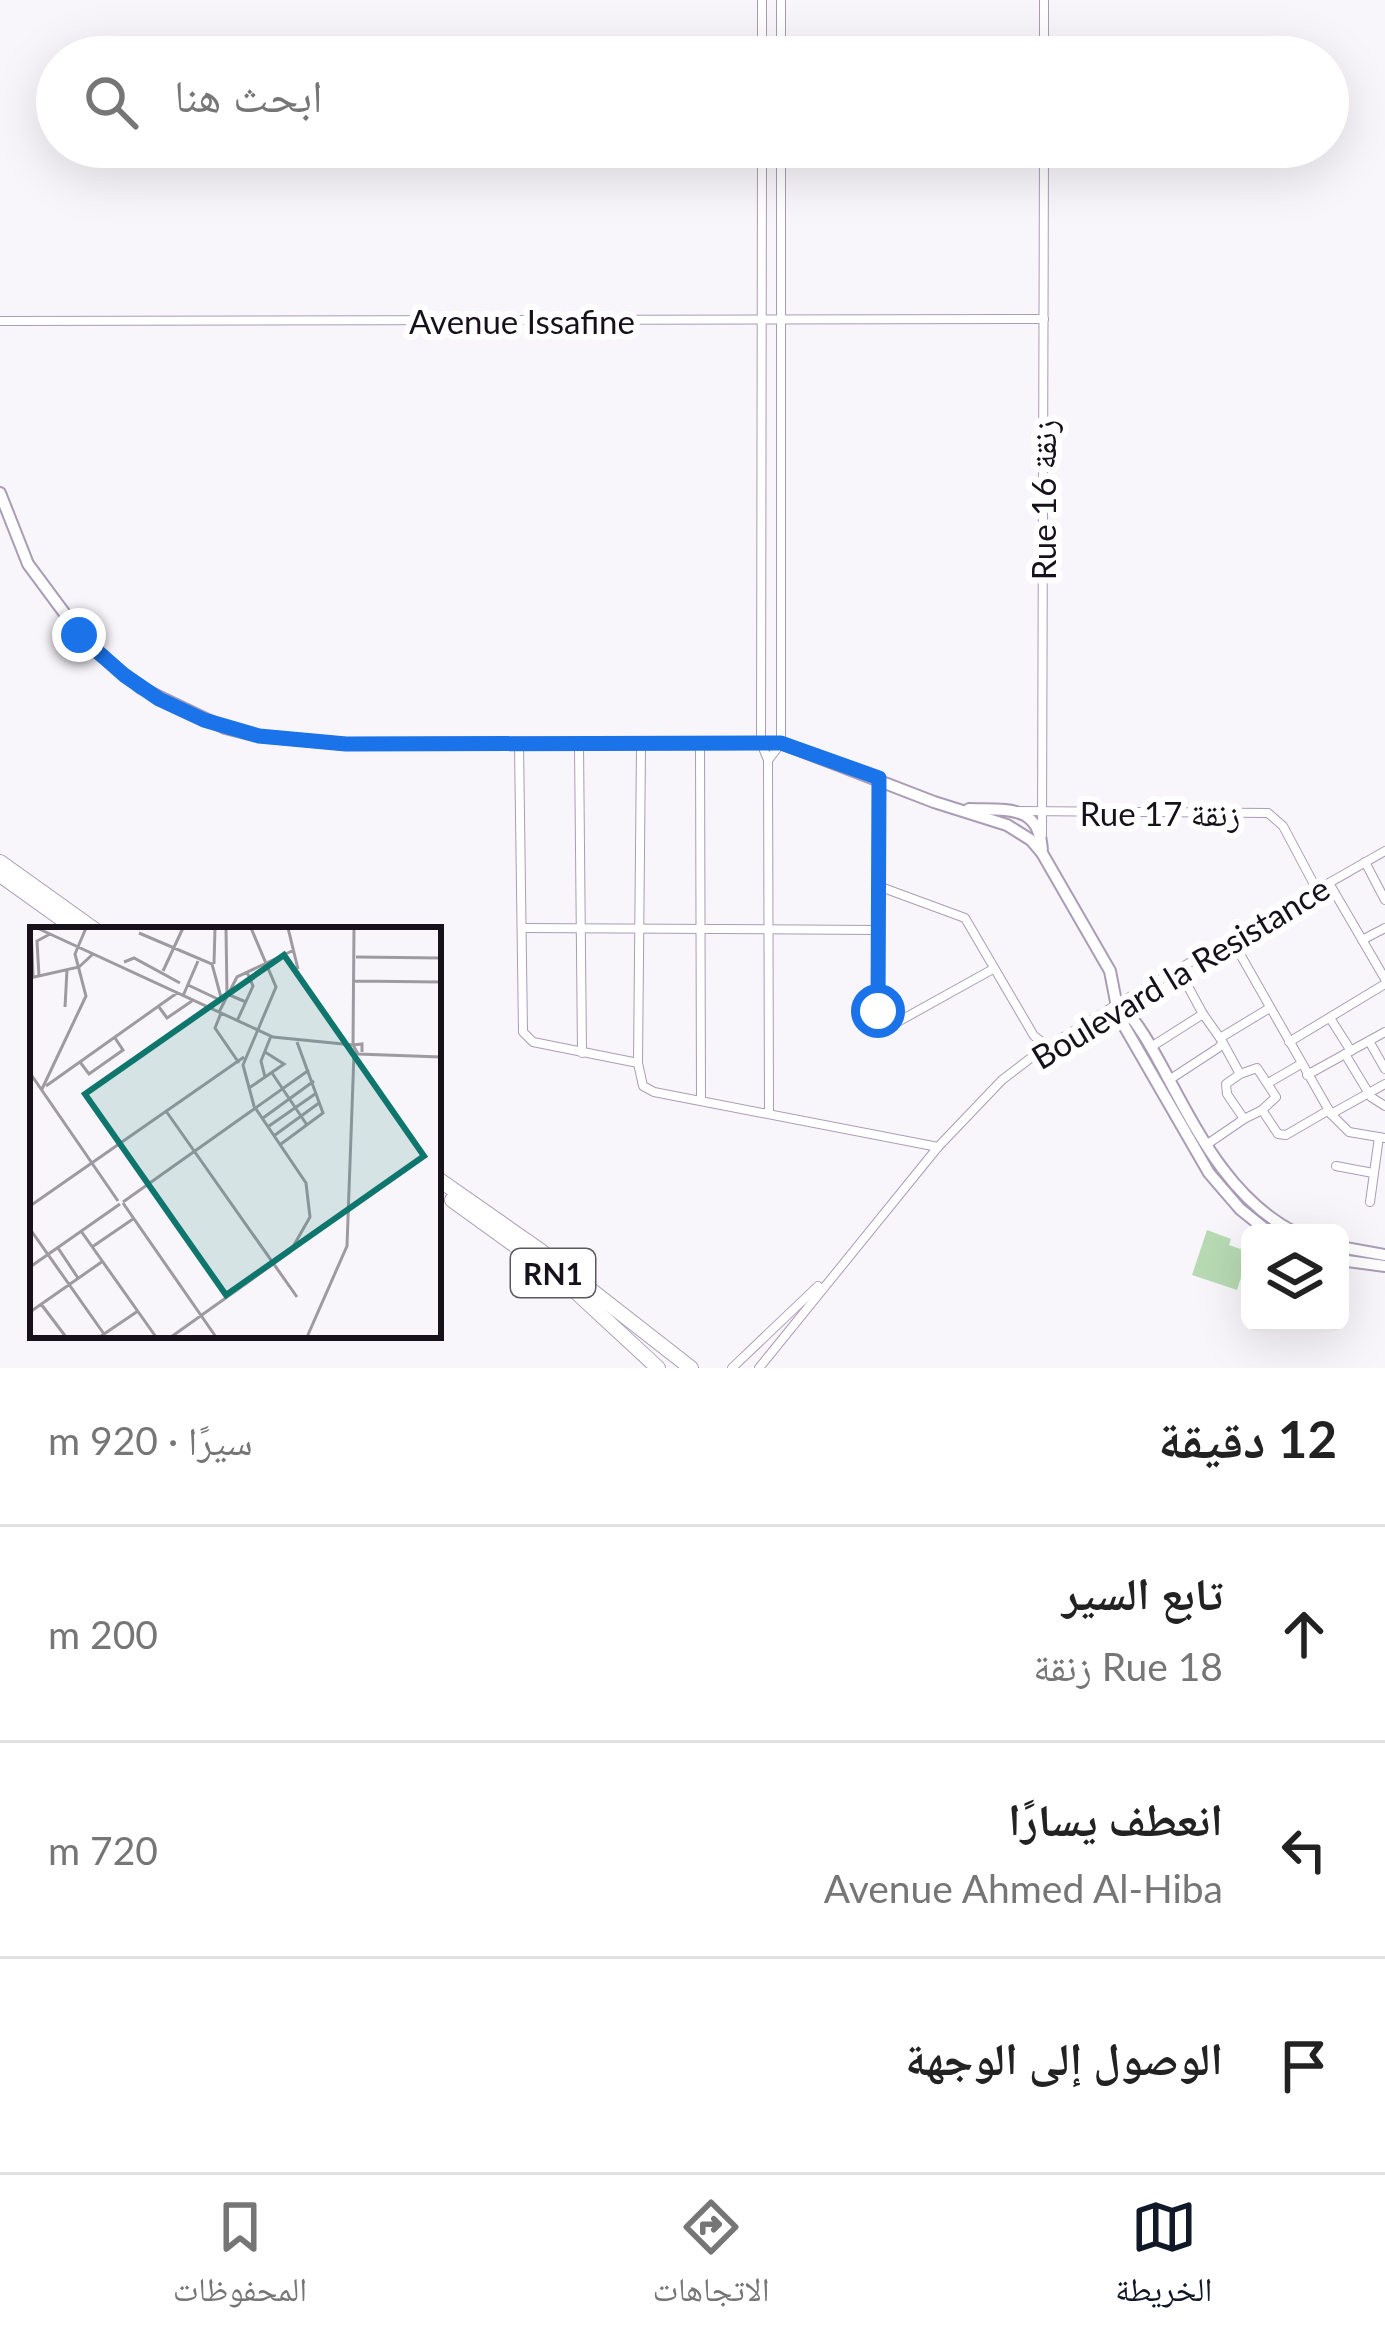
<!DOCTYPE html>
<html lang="ar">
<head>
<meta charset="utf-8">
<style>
  body { margin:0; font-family:Lato,"Noto Naskh Arabic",sans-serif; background:#f6f6f6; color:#222; direction:rtl }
  .controls { position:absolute; right:36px; bottom:36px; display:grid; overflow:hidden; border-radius:18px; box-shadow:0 12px 48px #0002 }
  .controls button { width:108px; height:108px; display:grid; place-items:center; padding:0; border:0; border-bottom:3px solid #e0e0e0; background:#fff; color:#222; font:60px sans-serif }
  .stop { position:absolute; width:36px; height:36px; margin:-27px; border:9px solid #1a73e8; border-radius:50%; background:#fff }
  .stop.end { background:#1a73e8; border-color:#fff; box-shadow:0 3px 12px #0008 }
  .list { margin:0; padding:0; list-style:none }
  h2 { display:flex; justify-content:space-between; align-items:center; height:156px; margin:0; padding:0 48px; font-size:51px }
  h2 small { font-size:39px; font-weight:400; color:#767676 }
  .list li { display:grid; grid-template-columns:78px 1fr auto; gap:36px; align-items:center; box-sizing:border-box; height:216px; padding:0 48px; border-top:3px solid #e0e0e0 }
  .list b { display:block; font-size:45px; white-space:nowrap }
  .list p { margin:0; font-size:39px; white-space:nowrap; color:#767676 }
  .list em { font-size:39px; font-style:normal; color:#767676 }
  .icon { flex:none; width:66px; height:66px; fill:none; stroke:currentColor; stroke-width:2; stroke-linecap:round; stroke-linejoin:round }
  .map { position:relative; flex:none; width:1385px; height:1368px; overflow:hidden; direction:ltr }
  .search { position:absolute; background:#fff; box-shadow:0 12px 48px #0002; left:36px; right:36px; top:36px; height:132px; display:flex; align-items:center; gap:30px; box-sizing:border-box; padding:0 42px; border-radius:66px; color:#767676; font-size:45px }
  .sheet { height:804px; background:#fff }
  nav { display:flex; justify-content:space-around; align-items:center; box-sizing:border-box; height:168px; border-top:3px solid #e0e0e0; background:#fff; font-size:33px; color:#767676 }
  nav a { display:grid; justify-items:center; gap:6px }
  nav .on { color:#111827 }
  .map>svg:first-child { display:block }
</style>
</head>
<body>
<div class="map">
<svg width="1385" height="1368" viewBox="0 0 1385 1368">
  <rect width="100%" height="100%" fill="#f9f6fb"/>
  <path fill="#b7dab3" d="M 1207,1230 L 1231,1239 L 1229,1245 L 1249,1252 L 1237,1290 L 1192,1275 Z"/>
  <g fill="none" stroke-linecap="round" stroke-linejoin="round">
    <g stroke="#aa9cb6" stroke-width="10">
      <g id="street">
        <path d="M 762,57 L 762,0"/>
        <path d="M 781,57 L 781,0"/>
        <path d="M 1044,57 L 1044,0"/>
        <path d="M 762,147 L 761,743 L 768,760 L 769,1112"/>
        <path d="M 0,321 L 1044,319"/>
        <path d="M 519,744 L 523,1032 L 533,1042 L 638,1063"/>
        <path d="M 579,745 L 582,1053"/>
        <path d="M 641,745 L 638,1063 L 643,1086 L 654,1092 L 938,1147"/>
        <path d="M 700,745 L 701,1100"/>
        <path d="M 769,759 L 781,743 L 781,147"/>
        <path d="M 879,780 L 880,1018 L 894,1024 L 993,969"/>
        <path d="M 1020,811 L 1268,813 L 1283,826 L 1317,890"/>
        <path d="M 1042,835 L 1044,147"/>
        <path d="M 1365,862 L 1385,900"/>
        <path d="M 1329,883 L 1385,979"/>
        <path d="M 878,886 L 965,918 L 1034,1036 L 1049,1047"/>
        <path d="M 522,928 L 877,930"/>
        <path d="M 1232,940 L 1331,1114 L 1349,1132 L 1385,1138"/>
        <path d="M 1362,940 L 1385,928"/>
        <path d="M 1179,970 L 1203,1014"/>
        <path d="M 1330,1018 L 1351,1051"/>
        <path d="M 1369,1041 L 1385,1069"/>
        <path d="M 1289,1042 L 1385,984"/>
        <path d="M 1223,1043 L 1240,1074 L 1257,1068 L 1276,1097 L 1262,1110"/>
        <path d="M 1151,1047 L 1203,1014 L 1220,1038"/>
        <path d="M 1345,1054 L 1371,1097 L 1385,1106"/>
        <path d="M 1240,1074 L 1226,1084 L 1227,1094 L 1244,1119 L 1262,1110 L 1278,1134 L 1286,1135 L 1329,1110"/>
        <path d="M 1307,1075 L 1385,1032"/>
        <path d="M 1169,1080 L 1218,1048 L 1223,1043 L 1220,1038 L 1268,1009"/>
        <path d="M 1270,1082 L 1301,1064"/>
        <path d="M 1331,1114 L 1385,1084"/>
        <path d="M 1206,1145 L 1244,1119"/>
        <path d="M 1336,1166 L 1373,1173"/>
        <path d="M 1370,1202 L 1379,1137"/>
        <path d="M 732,1368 L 818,1286"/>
        <path d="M 759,1368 L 938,1147 L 1002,1080 L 1036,1054 L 1119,1003 L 1385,851"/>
      </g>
    </g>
    <g stroke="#aa9cb6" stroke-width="14">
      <g id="secondary">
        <path d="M 0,493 L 28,564 L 88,645 L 141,688 L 225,728 L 258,736 L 346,744 L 781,743 L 934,802 L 1007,825 L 1031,840 L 1042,853 L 1110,971 L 1119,1017 L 1209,1173 L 1240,1209 L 1270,1233"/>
        <path d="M 969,809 C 1008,810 1041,804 1042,853"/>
        <path d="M 1119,1003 C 1139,1023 1153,1050 1166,1074 C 1199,1135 1232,1201 1296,1233"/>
        <path d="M 1340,1247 L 1385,1255"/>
        <path d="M 1340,1260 L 1385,1266"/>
      </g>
    </g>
    <g stroke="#aa9cb6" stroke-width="16">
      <g id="highway">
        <path d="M 0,862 L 95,930"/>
        <path d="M 0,875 L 77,930"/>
        <path d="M 438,1179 L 541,1251 L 691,1368"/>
        <path d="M 452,1200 L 564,1281 L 658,1368"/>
      </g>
    </g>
    <use href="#street" stroke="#fff" stroke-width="8"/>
    <use href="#secondary" stroke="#fff" stroke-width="10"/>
    <use href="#highway" stroke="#fff" stroke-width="14"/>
  </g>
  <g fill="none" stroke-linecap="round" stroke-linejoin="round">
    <path stroke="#1a73e8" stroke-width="15" d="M 79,635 L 124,675 L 159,699 L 204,720 L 259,736 L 346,744 L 781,743 L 879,778 L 878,1011"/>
  </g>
  <g text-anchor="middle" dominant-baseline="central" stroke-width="12" stroke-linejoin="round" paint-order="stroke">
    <rect fill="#fff" stroke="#5c585f" stroke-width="3" x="511" y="1249" width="84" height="48" rx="9"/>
    <g font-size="30" font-weight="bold" fill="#16111b">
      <text x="553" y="1273">RN1</text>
    </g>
    <g font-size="33" fill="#16111b" stroke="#fff">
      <text x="522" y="321">Avenue Issafine</text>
      <text transform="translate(1043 500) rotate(-90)">Rue 16 زنقة</text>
      <text x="1160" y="813">Rue 17 زنقة</text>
      <text transform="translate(1180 972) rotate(-31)">Boulevard la Resistance</text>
    </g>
  </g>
  <g transform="translate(30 927)">
    <rect width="411" height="411" fill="#f9f6fb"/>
    <path fill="none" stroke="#9e9aa1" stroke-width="3" d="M 1,1 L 3,49M 7,1 L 243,110 L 323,118M 196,1 L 197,67 L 216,75M 258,1 L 268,42M 109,6 L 182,37 L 192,74M 326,30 L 411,31M 94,35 L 104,31 L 150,56M 184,37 L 185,1M 133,44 L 153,1M 9,49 L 7,14 L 20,7M 0,51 L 49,40 L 63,27M 323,54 L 411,55M 158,58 L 192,74M 153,69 L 168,34M 35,80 L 37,43M 129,80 L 137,91 L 162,74M 189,85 L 207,50 L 264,23M 191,86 L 185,101 L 209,136M 207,94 L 223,59 L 217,45M 323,118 L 324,1M 332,125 L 332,117 L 323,118 L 328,127 L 411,130M 50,135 L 59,147 L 93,123 L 85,111M 0,146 L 88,274M 242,146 L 277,198M 235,150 L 231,134 L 241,109M 16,159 L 147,66M 219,161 L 254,137 L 235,125M 12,162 L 56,69 L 45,27 L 56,1M 136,184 L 267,370M 233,191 L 284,154M 239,199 L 285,167M 245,208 L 289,176M 251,217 L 293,186 L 267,115M 93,275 L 279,143M 93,276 L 186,410M 0,279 L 214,130M 0,302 L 74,407M 51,304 L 126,410M 62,320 L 103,292M 28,321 L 48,351M 0,340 L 90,277M 11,377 L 36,410M 0,385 L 73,334M 71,409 L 108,384M 141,410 L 260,325 L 280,290 L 276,256 L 224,179 L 213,138 L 246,60 L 221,1M 277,410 L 317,319 L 324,126"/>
    <path fill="#0f766e" fill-opacity="0.15" stroke="#0f766e" stroke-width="6" d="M 254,28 L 394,229 L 196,368 L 55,167 Z"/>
    <rect width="411" height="411" fill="none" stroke="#16111b" stroke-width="6"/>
  </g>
</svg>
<div class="controls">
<button><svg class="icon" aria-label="layers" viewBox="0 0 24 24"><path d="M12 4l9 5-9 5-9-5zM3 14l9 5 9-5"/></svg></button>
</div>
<div class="stop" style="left:878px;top:1011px"></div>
<div class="stop end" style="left:79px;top:635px"></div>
<div class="search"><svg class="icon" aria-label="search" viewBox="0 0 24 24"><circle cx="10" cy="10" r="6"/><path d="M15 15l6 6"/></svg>ابحث هنا</div>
</div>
<section class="sheet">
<h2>12 دقيقة<small>سيرًا · 920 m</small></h2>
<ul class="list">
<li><svg class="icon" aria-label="ahead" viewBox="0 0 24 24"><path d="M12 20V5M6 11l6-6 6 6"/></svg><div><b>تابع السير</b><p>Rue 18 زنقة</p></div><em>200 m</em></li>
<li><svg class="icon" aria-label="left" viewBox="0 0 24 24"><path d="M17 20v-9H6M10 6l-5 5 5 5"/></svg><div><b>انعطف يسارًا</b><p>Avenue Ahmed Al-Hiba</p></div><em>720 m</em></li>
<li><svg class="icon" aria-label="arrive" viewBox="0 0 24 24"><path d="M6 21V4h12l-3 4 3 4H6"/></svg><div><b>الوصول إلى الوجهة</b></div></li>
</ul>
</section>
<nav>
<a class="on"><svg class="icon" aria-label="map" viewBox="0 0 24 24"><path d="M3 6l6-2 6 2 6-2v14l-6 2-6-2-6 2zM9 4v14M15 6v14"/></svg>الخريطة</a>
<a><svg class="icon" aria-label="directions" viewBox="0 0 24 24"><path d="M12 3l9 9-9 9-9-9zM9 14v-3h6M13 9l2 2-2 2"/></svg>الاتجاهات</a>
<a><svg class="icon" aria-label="saved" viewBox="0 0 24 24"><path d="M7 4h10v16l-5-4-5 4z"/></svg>المحفوظات</a>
</nav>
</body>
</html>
